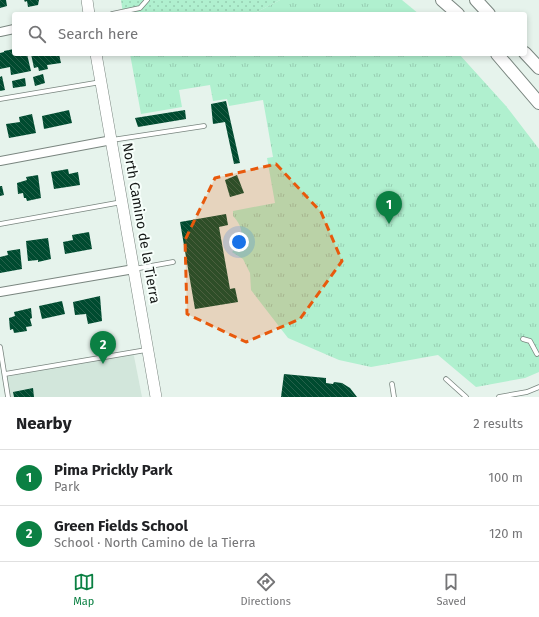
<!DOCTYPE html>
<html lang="en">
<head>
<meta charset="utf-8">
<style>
  body { margin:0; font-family:"Fira Sans",sans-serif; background:#f6f6f6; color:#202124 }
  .you { position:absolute; left:239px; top:242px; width:14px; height:14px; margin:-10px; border:3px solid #fff; border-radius:50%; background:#1a73e8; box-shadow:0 0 0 6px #1a73e833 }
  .badge { display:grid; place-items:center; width:26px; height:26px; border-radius:50%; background:#0b8043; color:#fff; font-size:13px; font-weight:700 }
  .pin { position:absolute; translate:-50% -33px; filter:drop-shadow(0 1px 2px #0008) }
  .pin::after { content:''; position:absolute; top:21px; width:14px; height:12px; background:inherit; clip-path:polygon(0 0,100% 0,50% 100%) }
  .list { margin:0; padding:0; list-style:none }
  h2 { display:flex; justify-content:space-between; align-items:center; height:52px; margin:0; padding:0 16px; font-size:17px }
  h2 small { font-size:13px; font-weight:400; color:#757577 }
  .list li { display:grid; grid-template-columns:26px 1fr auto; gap:12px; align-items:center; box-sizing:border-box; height:56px; padding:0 16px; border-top:1px solid #e0e0e0 }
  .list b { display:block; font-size:15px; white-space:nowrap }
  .list p { margin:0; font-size:13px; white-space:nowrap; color:#757577 }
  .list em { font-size:13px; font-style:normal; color:#757577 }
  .icon { flex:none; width:22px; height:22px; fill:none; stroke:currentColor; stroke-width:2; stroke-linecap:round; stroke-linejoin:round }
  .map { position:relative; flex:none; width:539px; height:397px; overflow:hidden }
  .search { position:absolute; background:#fff; box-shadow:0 2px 6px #0003; left:12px; right:12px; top:12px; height:44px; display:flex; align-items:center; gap:10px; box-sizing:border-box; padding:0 14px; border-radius:4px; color:#757577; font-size:15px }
  .sheet { height:164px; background:#fff }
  nav { display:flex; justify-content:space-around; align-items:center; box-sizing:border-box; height:56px; border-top:1px solid #e0e0e0; background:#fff; font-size:11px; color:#757577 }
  nav a { display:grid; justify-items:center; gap:2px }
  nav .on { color:#0b8043 }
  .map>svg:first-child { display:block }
</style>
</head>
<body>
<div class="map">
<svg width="539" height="397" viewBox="0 0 539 397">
  <defs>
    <pattern id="park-tufts" width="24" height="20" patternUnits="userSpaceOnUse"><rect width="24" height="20" fill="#b0f0cf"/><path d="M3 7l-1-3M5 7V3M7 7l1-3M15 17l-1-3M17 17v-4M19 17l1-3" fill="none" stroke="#96cdb1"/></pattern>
    <pattern id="garden-dots" width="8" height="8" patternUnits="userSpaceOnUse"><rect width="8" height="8" fill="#b0f0cf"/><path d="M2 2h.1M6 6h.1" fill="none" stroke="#96cdb1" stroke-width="1.8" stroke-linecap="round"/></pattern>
    <pattern id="building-back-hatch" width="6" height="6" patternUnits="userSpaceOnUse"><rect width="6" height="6" fill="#004b30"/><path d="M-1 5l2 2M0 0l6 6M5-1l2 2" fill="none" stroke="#25614b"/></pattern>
  </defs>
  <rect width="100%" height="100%" fill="#e6f3ec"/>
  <path fill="#d2e6db" d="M 133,351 L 142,397 L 9,397 L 6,377 Z"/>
  <g fill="url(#park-tufts)">
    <path d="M 280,0 L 402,0 L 419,14 L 253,14 Z"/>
    <path d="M 130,54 L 459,54 L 506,106 L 539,149 L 539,372 L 525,378 L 476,387 L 438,355 L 371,367 L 339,360 L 288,338 L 251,290 L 250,273 L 243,259 L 232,252 C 244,242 245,228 233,216 L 233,211 L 275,203 L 267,158 L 273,157 L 263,100 L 229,106 L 227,99 L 213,101 L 210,85 L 179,90 L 182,107 L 141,114 Z"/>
  </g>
  <path fill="url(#garden-dots)" d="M 121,0 L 280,0 L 253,14 L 123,14 Z"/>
  <g fill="url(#building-back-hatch)">
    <path d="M 0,0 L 6,0 L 7,6 L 0,8 Z"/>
    <path d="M 24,0 L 39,0 L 38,5 L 28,7 L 27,1 L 25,2 Z"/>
    <path d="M 14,49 L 14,54 L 27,54 L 31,71 L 11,75 L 10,67 L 0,69 L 0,53 L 4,52 L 4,51 Z"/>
    <path d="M 31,54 L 59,54 L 61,63 L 47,65 L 48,69 L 39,71 L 38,67 L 34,68 Z"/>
    <path d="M 43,74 L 45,83 L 35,86 L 33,77 Z"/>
    <path d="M 2,76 L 5,90 L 0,91 L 0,77 Z"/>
    <path d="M 25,78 L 26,86 L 13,88 L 12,81 Z"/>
    <path d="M 226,101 L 240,163 L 234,164 L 225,122 L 213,124 L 211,104 Z"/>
    <path d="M 69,110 L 72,123 L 44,129 L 42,116 Z"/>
    <path d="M 185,110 L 186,119 L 138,127 L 135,118 Z"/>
    <path d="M 32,114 L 36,133 L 9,138 L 6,124 L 20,122 L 19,117 Z"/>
    <path d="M 68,169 L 69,174 L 78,172 L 80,185 L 54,189 L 51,172 Z"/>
    <path d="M 38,175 L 41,198 L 27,201 L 26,198 L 24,198 L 23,193 L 18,194 L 17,183 L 27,180 L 26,177 Z"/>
    <path d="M 237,175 L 244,193 L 230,197 L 225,180 Z"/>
    <path d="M 0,186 L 2,186 L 4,195 L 0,196 Z"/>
    <path d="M 226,214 L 228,225 L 219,227 L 230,289 L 235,288 L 238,302 L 195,309 L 180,222 Z"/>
    <path d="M 89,232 L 92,249 L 65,254 L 63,242 L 73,240 L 72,235 Z"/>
    <path d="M 48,238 L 51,259 L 38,262 L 38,260 L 28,261 L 26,241 Z"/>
    <path d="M 20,249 L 22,269 L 0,273 L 0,257 L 8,255 L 7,251 Z"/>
    <path d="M 100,296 L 102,321 L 88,324 L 86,314 L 75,315 L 73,302 Z"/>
    <path d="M 62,301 L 65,314 L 42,319 L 39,306 Z"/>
    <path d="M 31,308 L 32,318 L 30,319 L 32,326 L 26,327 L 27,331 L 14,333 L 13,329 L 10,330 L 9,318 L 15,316 L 14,312 Z"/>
    <path d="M 284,374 L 326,378 L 326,383 L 333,384 L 334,382 L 342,383 L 350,388 L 357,397 L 281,397 Z"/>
    <path d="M 33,388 L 34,397 L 14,397 L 13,392 Z"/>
  </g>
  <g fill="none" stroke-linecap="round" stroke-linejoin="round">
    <g stroke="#79857f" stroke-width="5.5">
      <g id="lane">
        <path d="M 112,14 L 140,8 L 147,0"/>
        <path d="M 0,99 L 101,82"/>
        <path d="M 112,140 L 204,126"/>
        <path d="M 0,224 L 122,202"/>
        <path d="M 134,269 L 173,262"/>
        <path d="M 523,339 L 530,341 L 537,354"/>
        <path d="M 0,347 L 8,397"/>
        <path d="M 5,374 L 146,350"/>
        <path d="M 446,379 L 466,397"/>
        <path d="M 392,384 L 394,397"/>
        <path d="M 499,397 L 527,392 L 539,387"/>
      </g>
    </g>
    <g stroke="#79857f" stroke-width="10">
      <g id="street">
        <path d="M 0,32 L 14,29"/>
        <path d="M 0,161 L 112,140"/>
        <path d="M 0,292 L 134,269"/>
      </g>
    </g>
    <g stroke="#79857f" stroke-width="12">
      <g id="secondary">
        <path d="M 87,0 L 89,14"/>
        <path d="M 96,54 L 156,397"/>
      </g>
    </g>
    <g stroke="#79857f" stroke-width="14">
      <g id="primary">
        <path d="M 442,0 L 458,14"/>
        <path d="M 476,0 L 489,14"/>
        <path d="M 525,53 L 539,68"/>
        <path d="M 497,54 L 539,103"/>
      </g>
    </g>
    <use href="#lane" stroke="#fff" stroke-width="4"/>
    <use href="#street" stroke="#fff" stroke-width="8"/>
    <use href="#secondary" stroke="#fff" stroke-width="11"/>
    <use href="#primary" stroke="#fff" stroke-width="12"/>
  </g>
  <path fill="#e8590c" fill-opacity="0.2" stroke="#e8590c" stroke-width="3" stroke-dasharray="8 5" stroke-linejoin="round" d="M 276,164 L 321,212 L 342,261 L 300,319 L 246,342 L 187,314 L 185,240 L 215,178 Z"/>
  <g text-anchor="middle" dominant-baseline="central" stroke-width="4" stroke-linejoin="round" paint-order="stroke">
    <g font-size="14" fill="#141816" stroke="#f7fffb">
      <text transform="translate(141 223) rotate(80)">North Camino de la Tierra</text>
    </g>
  </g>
</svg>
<div class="you"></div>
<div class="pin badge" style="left:389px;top:224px">1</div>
<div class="pin badge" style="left:103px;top:364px">2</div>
<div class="search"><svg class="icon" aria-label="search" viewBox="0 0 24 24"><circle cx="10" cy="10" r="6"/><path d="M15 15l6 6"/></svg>Search here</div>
</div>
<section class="sheet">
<h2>Nearby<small>2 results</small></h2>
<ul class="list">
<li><span class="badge">1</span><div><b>Pima Prickly Park</b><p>Park</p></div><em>100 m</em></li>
<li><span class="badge">2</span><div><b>Green Fields School</b><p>School · North Camino de la Tierra</p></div><em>120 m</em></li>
</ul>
</section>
<nav>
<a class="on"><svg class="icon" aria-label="map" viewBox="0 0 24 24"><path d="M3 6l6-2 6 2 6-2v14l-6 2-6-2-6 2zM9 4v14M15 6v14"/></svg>Map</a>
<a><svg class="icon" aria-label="directions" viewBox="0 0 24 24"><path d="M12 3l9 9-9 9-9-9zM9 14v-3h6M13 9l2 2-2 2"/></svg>Directions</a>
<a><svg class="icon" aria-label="saved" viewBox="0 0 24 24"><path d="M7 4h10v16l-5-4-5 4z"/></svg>Saved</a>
</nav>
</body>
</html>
